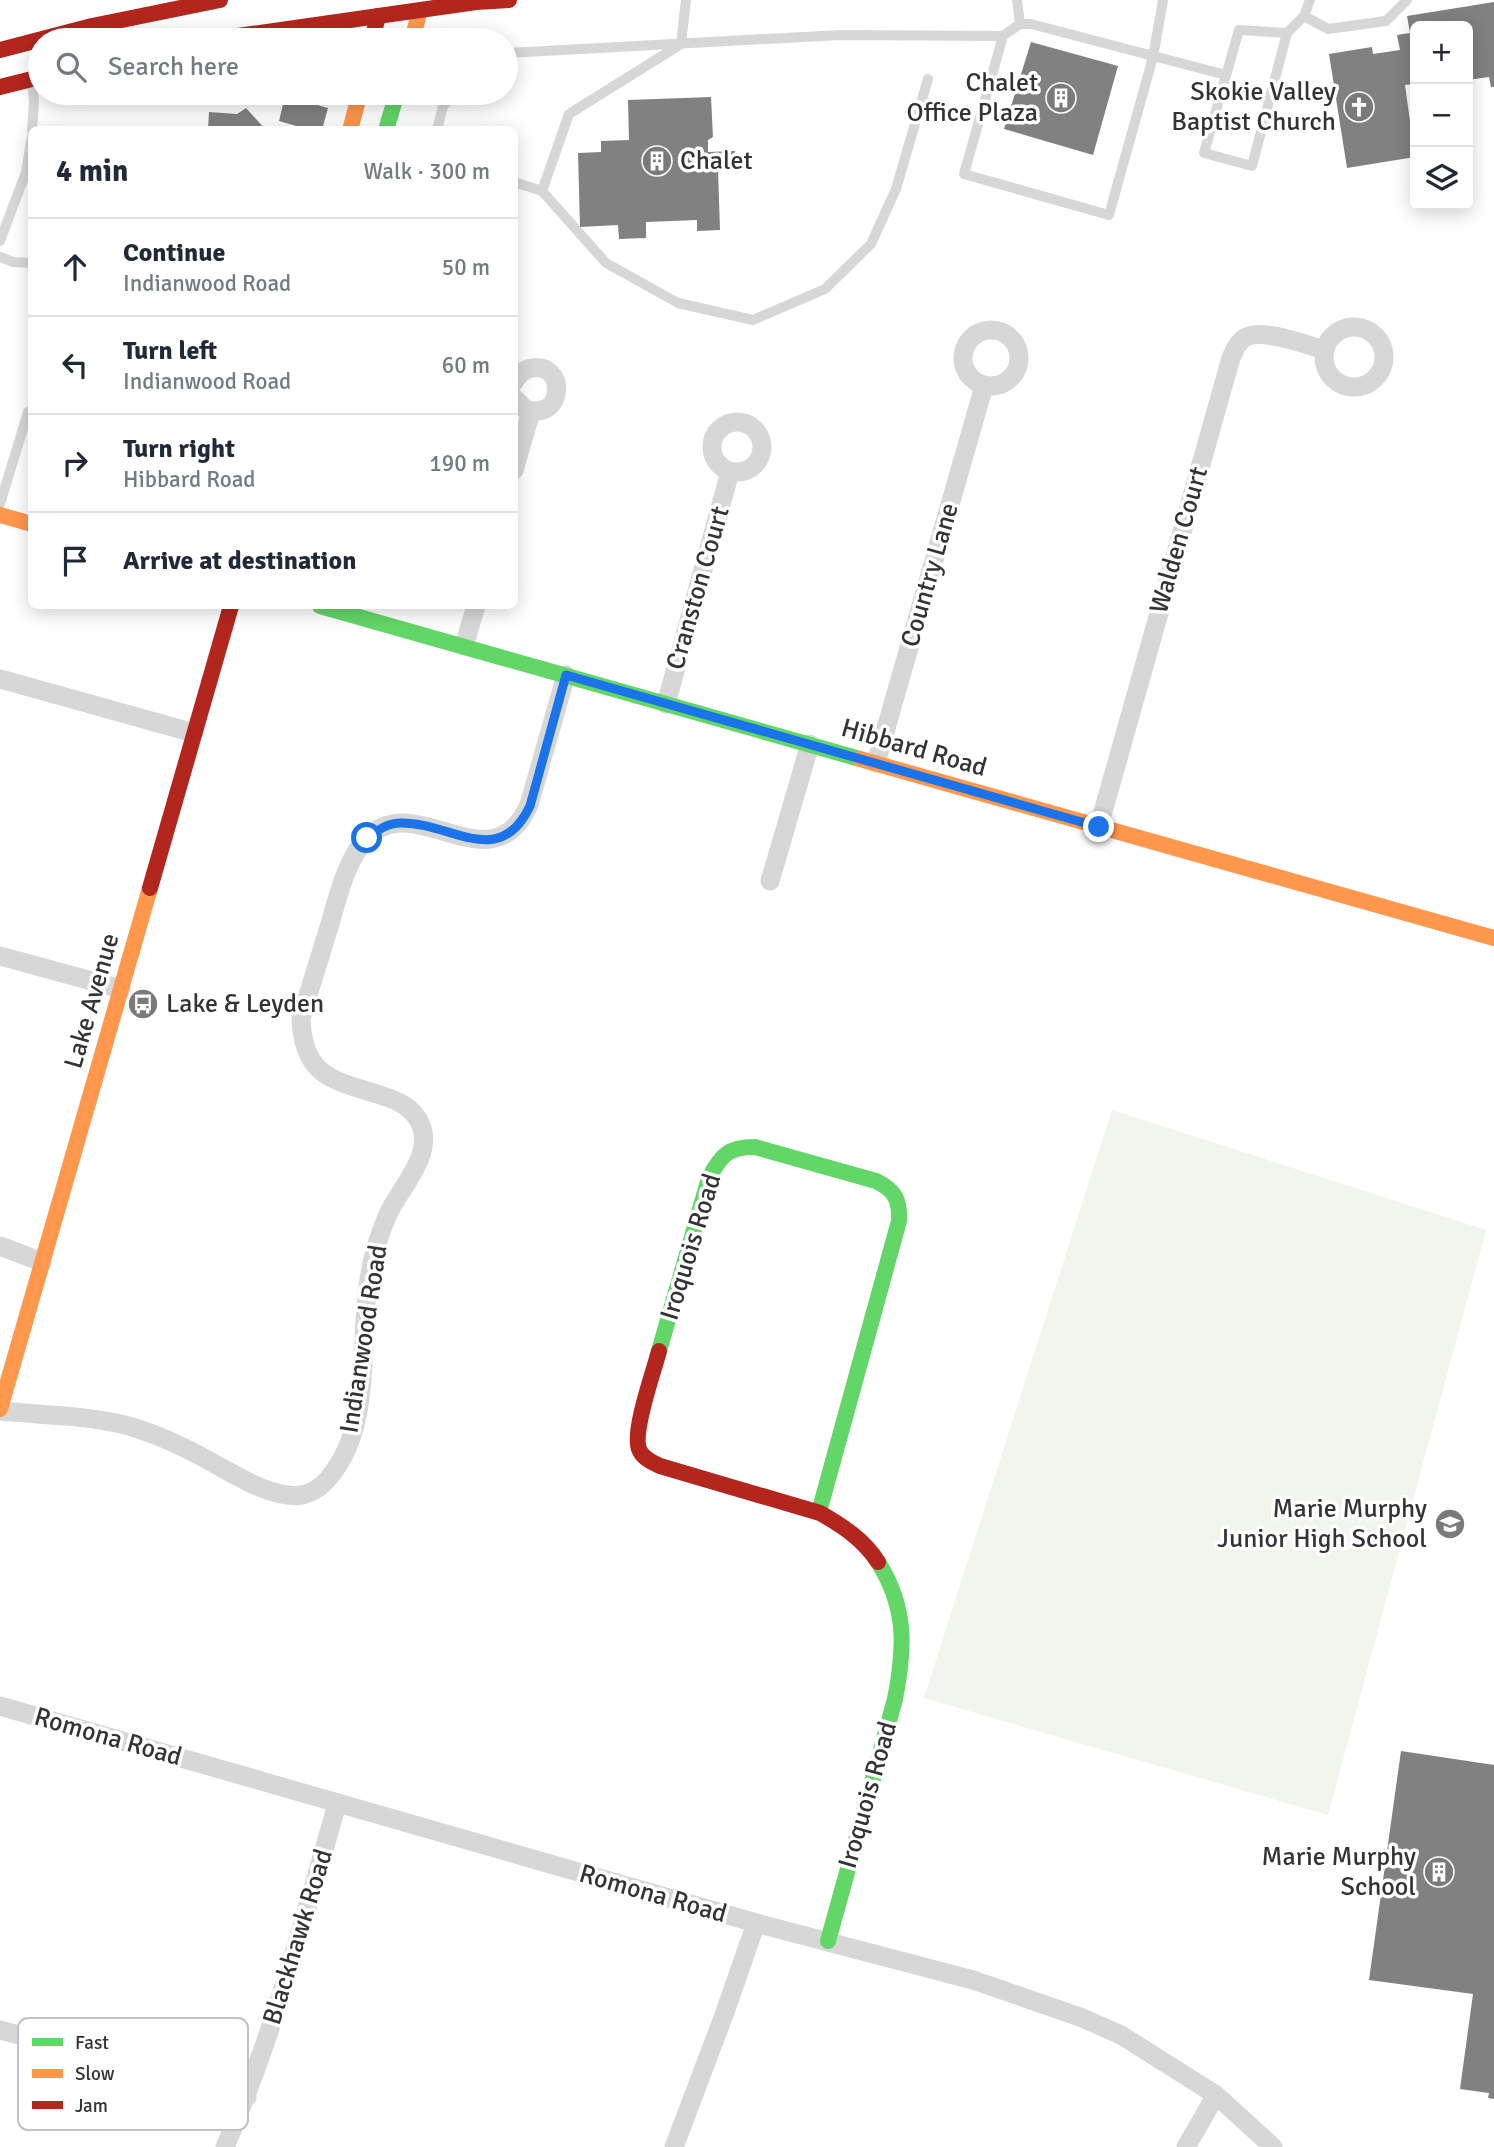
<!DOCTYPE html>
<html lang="en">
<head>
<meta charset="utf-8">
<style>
  body { margin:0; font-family:Signika,sans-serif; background:#f2f2f3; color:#1f2937 }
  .controls { position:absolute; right:21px; top:21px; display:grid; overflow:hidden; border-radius:10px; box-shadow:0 4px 18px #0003 }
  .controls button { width:63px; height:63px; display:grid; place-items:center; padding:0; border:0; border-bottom:2px solid #e0e1e3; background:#fff; color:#1f2937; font:35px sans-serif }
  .stop { position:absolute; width:21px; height:21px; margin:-16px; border:5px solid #1a73e8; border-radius:50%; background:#fff }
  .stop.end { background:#1a73e8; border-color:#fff; box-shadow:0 2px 7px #0008 }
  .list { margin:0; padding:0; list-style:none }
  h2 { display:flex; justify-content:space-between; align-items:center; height:91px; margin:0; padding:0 28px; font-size:30px }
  h2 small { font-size:23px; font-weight:400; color:#747a83 }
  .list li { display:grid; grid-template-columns:46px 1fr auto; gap:21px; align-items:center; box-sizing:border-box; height:98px; padding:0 28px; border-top:2px solid #e0e1e3 }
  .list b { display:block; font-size:26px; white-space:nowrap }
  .list p { margin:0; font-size:23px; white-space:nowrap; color:#747a83 }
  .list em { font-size:23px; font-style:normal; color:#747a83 }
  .icon { flex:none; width:38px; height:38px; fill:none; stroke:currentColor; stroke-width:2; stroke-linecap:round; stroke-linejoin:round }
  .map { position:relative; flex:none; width:1494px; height:2147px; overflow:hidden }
  .search { position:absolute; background:#fff; box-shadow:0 4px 18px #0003; left:28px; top:28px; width:490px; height:77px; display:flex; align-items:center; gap:18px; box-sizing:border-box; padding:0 24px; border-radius:38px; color:#747a83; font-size:26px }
  .panel { position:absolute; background:#fff; box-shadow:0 4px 18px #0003; left:28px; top:126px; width:490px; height:483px; border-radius:10px }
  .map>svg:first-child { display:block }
</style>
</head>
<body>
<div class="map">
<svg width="1494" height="2147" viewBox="0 0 1494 2147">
  <rect width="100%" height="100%" fill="#fff"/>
  <path fill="#f1f5ed" d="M 1112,1110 L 1486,1230 L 1328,1815 L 924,1698 Z"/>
  <g fill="#818181">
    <path d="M 1494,2 L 1494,87 L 1491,87 L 1489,77 L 1468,80 L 1468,26 L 1415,26 L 1415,84 L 1405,85 L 1415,157 L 1347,168 L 1329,54 L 1372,47 L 1373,54 L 1400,50 L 1397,35 L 1410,33 L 1407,16 Z"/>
    <path d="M 1031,42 L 1118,66 L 1093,155 L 1004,129 Z"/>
    <path d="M 247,93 L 273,93 L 274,96 L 248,100 Z"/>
    <path d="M 285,96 L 328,108 L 322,130 L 310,130 L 279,121 Z"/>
    <path d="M 711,97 L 713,137 L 708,140 L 708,152 L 735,151 L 736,169 L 718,169 L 720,230 L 697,231 L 697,220 L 646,222 L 646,238 L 619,239 L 618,225 L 580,227 L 578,153 L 601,152 L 601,141 L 629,140 L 628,100 Z"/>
    <path d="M 246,108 L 266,130 L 208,130 L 209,112 L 237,114 Z"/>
    <path d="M 1401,1751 L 1494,1765 L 1494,2099 L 1488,2098 L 1489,2093 L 1460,2089 L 1473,1994 L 1369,1980 Z"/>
  </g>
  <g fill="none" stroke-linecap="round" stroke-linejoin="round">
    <g stroke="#d7d7d7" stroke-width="10">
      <path d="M 1017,0 L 1020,24"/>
      <path d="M 1163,0 L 1153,57 L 1109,215 L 964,174 L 1003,36 L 1020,24 L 1031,24 L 1226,75"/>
      <path d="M 1304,16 L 1310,0"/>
      <path d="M 1287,33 L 1239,30 L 1204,153 L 1252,166 L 1287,33 L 1304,16 L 1328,29 L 1386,21 L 1407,0"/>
      <path d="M 681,44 L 686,0"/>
      <path d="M 506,53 L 840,35 L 1003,36"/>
      <path d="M 32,130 L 34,101 L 32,84"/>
      <path d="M 437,130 L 443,106 L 455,93"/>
      <path d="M 514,182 L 542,191 L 606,263 L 678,303 L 753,320 L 825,289 L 871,244 L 896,189 L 928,79"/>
      <path d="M 542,191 L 569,114 L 678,46"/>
      <path d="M 0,241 L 26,172 L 32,136"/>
      <path d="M 0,257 L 13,262 L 32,263"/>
      <path d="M 0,504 L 28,412 L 32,410"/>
    </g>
    <g stroke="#d7d7d7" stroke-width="19">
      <circle cx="1354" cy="357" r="30"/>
      <circle cx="991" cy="358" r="28"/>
      <path d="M 514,382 C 518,375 523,370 531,368 C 567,361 565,423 525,409 L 514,398"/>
      <circle cx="737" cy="447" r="25"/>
      <path d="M 514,470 L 531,412"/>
      <path d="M 464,646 L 476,606"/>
      <path d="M 0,679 L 194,733"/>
      <path d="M 666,704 L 730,472"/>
      <path d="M 876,763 L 984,386"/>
      <path d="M 1099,826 L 1231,358 C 1234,351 1237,344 1243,339 C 1259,326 1306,345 1325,350"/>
      <path d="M 770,881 L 810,744"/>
      <path d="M 0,956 L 121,989"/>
      <path d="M 0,1246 L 42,1262"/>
      <path d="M 0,1411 C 40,1415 81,1415 121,1424 C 153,1432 185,1447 213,1463 C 237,1476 273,1499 301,1495 C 328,1491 346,1455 353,1432 C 367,1386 361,1329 369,1280 C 372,1257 379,1235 388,1214 C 400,1188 435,1154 420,1123 C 413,1108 399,1101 383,1096 C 334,1080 303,1078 301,1018 C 310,988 320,957 329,927 C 338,898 345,862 366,839 C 415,786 491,889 529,805 L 566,675"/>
      <path d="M 0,1706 L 756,1923 L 973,1980 L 1080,2017 L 1121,2035 L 1216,2095 L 1273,2147"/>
      <path d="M 0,2030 L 247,2097"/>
      <path d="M 225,2147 C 273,2036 304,1920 337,1804"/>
      <path d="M 674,2147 L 724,2015 L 756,1923"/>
      <path d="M 1186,2147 L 1216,2095"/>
    </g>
    <g stroke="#63d668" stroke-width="16">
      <path d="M 386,130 L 397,93"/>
      <path d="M 320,606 L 860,759"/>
      <path d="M 659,1351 L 709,1178 C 721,1155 728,1147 755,1147 L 876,1181 C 895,1190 900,1200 899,1221 L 819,1512"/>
      <path d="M 828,1941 L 895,1699 C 905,1648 907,1608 878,1562"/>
    </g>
    <g stroke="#ff974d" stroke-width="16">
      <path d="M 412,40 L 420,10"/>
      <path d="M 350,130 L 360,93"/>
      <path d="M 0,515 L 32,524"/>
      <path d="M 860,759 L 1494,938"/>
      <path d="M 0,1409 L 150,888"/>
    </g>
    <g stroke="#b3261e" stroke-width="16">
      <path d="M 210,40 L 476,2 L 509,0"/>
      <path d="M 372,40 L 378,16"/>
      <path d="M 0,50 L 92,26 L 220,0"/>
      <path d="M 0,87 L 40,77"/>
      <path d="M 150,888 L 231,606"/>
      <path d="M 659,1351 C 654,1371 632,1431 639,1449 C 642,1458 652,1462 660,1466 L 820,1513 C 843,1526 864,1540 878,1562"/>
    </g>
  </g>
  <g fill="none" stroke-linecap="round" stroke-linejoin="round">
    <path stroke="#1a73e8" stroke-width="9" d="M 367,838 C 378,830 387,823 401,823 C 451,822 499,871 530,806 L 566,675 L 1099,827"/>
  </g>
  <defs>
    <g id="building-disc" transform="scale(1.575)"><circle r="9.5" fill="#7a7a7a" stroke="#fff"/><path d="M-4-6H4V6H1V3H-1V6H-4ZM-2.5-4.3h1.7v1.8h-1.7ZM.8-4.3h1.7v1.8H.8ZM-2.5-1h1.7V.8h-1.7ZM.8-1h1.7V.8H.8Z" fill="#fff"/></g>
    <g id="church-disc" transform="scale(1.575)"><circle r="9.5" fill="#7a7a7a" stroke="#fff"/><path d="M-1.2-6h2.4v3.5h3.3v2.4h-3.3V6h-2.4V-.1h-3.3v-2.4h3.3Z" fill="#fff"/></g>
    <g id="bus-disc" transform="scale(1.575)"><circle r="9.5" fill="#7a7a7a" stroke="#fff"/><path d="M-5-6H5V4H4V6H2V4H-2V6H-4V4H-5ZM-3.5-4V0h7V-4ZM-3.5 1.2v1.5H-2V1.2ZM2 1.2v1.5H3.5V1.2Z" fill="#fff"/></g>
    <g id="school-disc" transform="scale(1.575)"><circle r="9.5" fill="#7a7a7a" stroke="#fff"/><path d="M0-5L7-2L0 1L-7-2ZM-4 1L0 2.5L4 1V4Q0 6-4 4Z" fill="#fff"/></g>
  </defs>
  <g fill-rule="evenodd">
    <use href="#building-disc" x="1061" y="98"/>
    <use href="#church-disc" x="1359" y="107"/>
    <use href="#building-disc" x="657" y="161"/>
    <use href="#bus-disc" x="143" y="1004"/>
    <use href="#school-disc" x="1450" y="1524"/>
    <use href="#building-disc" x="1439" y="1872"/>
  </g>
  <g text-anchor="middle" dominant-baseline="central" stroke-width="7" stroke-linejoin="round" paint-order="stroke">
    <g font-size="26" fill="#333" stroke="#fff" text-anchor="end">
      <text x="1038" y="83">Chalet<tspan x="1038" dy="30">Office Plaza</tspan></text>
      <text x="1336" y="92">Skokie Valley<tspan x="1336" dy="30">Baptist Church</tspan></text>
      <text x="680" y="161" text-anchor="start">Chalet</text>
      <text x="166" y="1004" text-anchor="start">Lake &amp; Leyden</text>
      <text x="1427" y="1509">Marie Murphy<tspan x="1427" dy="30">Junior High School</tspan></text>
      <text x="1416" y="1857">Marie Murphy<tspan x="1416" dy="30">School</tspan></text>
    </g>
    <g font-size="26" fill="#333" stroke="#fff">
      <text transform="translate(1179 540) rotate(-74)">Walden Court</text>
      <text transform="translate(930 575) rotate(-74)">Country Lane</text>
      <text transform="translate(698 588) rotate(-74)">Cranston Court</text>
      <text transform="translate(914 748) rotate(16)">Hibbard Road</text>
      <text transform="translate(92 1001) rotate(-74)">Lake Avenue</text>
      <text transform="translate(691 1247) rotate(-73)">Iroquois Road</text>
      <text transform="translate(364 1339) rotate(-81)">Indianwood Road</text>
      <text transform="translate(108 1737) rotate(16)">Romona Road</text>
      <text transform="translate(868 1795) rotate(-74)">Iroquois Road</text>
      <text transform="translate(653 1894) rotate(16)">Romona Road</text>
      <text transform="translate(298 1937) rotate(-73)">Blackhawk Road</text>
    </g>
  </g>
  <rect x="18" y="2018" width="230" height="112" rx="10" fill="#fff" stroke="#c2c2c2" stroke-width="2"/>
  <rect x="32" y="2038" width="31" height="8" fill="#63d668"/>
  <rect x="32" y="2069" width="31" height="9" fill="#ff974d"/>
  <rect x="32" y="2101" width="31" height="8" fill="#b3261e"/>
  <g font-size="19" fill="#333">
    <text x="75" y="2049">Fast</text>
    <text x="75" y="2080">Slow</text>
    <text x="75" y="2112">Jam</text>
  </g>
</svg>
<div class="controls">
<button>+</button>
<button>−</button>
<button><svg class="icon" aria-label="layers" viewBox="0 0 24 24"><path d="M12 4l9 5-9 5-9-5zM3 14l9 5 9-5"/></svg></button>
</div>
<div class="stop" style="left:367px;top:838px"></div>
<div class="stop end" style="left:1099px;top:827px"></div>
<div class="search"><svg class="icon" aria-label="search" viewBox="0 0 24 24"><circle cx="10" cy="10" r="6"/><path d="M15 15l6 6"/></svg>Search here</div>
<section class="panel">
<h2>4 min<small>Walk · 300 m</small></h2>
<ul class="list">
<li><svg class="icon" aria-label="ahead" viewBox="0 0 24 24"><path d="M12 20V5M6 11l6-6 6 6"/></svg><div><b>Continue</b><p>Indianwood Road</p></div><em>50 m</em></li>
<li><svg class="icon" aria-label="left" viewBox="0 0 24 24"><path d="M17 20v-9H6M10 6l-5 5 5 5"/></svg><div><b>Turn left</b><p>Indianwood Road</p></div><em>60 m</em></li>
<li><svg class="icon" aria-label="right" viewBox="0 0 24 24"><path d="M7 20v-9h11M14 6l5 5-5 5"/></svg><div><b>Turn right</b><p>Hibbard Road</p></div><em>190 m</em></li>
<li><svg class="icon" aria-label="arrive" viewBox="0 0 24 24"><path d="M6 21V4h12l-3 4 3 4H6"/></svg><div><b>Arrive at destination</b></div></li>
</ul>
</section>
</div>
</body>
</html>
